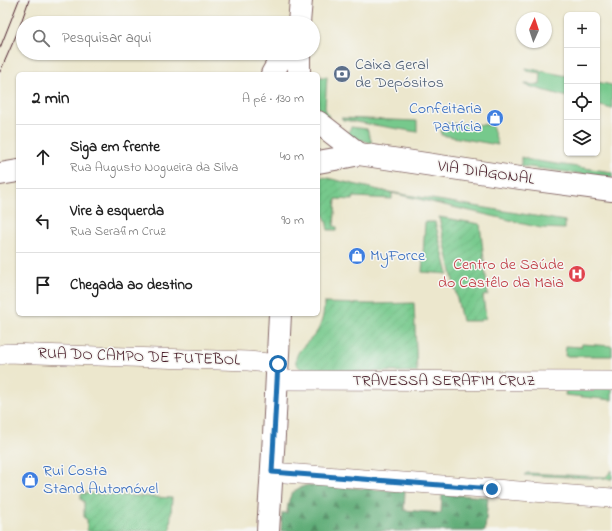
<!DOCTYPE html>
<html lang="pt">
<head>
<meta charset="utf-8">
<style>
  body { margin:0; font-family:"Indie Flower",sans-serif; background:#f6f6f6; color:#222 }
  .controls { position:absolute; right:12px; top:12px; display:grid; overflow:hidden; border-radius:6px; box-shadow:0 1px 3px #0004 }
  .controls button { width:36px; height:36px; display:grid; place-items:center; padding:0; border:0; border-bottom:1px solid #e0e0e0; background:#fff; color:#222; font:20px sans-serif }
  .compass { position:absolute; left:516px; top:12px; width:36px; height:36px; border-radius:50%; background:#fff; box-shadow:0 1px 3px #0004; rotate:3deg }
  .stop { position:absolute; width:12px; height:12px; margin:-9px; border:3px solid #1f6fb2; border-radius:50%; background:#fff }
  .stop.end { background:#1f6fb2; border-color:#fff; box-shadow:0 1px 4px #0008 }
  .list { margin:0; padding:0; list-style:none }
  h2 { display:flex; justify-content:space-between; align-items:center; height:52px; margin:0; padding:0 16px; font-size:17px }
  h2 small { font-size:13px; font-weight:400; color:#767676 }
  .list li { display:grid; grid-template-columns:26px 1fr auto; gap:12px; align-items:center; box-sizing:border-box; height:64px; padding:0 16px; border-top:1px solid #e0e0e0 }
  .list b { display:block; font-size:15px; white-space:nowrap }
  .list p { margin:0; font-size:13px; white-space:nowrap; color:#767676 }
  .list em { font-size:13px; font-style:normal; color:#767676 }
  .icon { flex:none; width:22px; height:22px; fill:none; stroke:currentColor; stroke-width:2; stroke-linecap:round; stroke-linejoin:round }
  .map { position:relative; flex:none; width:612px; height:531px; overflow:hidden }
  .search { position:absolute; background:#fff; box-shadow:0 1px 3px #0004; left:16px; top:16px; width:304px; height:44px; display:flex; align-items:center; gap:10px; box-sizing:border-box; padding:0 14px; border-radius:22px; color:#767676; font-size:15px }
  .panel { position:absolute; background:#fff; box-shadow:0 1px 3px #0004; left:16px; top:72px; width:304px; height:244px; border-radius:6px }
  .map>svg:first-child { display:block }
</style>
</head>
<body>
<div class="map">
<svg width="612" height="531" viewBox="0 0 612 531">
  <defs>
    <pattern id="forest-firs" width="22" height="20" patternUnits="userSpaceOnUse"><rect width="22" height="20" fill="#60ad78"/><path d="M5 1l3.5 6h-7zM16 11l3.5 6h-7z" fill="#518c63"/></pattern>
    <pattern id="garden-furrows" width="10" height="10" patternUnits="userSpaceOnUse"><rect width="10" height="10" fill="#76c98c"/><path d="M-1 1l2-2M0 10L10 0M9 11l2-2" fill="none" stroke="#68ac79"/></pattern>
  </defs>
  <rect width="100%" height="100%" fill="#f6f6f2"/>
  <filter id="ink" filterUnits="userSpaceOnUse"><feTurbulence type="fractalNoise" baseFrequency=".025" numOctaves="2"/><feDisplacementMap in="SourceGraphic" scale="8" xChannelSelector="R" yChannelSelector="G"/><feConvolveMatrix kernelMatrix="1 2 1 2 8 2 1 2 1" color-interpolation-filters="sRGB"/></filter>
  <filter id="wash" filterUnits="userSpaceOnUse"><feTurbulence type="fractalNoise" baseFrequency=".012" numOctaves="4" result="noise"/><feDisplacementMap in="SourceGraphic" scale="16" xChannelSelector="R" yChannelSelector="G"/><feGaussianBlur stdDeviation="0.9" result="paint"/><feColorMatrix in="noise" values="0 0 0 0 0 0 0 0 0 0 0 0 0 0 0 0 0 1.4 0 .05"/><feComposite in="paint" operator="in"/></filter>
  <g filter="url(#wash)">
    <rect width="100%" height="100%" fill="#ece7cd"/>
    <g fill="#76c98c" stroke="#60745c">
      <path d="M 526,68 L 567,76 L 567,97 L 525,85 L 525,84 L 540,85 L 541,73 L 526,71 Z"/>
      <path d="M 318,77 L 327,77 L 325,108 L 329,118 L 321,113 L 318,108 Z"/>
      <path d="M 597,82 L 612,85 L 612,109 L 597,105 Z"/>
      <path d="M 341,118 L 417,121 L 417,132 L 350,121 L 343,120 Z"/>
      <path d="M 442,123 L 492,125 L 498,145 L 441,135 Z"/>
      <path d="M 351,127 L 367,129 L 372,143 L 354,138 L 347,135 Z"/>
      <path d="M 521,157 L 530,160 L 612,172 L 612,178 L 521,166 Z"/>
      <path d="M 383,191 L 565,221 L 565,229 L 541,228 L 519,223 L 518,222 Z"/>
      <path d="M 582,344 L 612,346 L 612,356 L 565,356 L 566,346 L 581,347 Z"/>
      <path d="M 612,388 L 612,400 L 565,395 L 566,389 Z"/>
      <path d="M 612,470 L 612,479 L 611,479 L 524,475 L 527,473 L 606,477 Z"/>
    </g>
    <path fill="url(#forest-firs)" stroke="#556652" d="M 308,485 L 405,491 L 404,510 L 441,513 L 442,494 L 488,497 L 485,531 L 281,531 L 282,513 L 287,513 C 288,497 291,489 308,485 Z"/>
    <g fill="url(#garden-furrows)" stroke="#60745c">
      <path d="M 323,177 L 392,193 L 392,199 L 354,197 L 353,200 L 336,199 L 334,226 L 337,227 L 337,230 L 328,230 L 326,220 L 322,212 L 318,207 L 318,178 Z"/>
      <path d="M 439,217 L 480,224 L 488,295 L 483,296 L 486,318 L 480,321 L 462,321 Z"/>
      <path d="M 425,222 L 435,222 L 448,274 L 422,272 Z"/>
      <path d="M 324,303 L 372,304 L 414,303 L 417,372 L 303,371 L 296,364 C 294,350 309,343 316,333 C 322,324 324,313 324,303 Z"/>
      <path d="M 84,493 L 172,498 L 170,531 L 87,531 L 87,519 L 84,518 L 84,501 L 81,500 L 81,494 Z"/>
    </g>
  </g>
  <g filter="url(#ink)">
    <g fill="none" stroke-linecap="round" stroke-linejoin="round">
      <g stroke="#836564" stroke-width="20">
        <g id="street">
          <path d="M 0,355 L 7,353 L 248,361 L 278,364"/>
          <path d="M 276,380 L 612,381"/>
          <path d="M 272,472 L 612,498"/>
        </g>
      </g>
      <g stroke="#836564" stroke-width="24">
        <g id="secondary">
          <path d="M 299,23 L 301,0"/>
          <path d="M 299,53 L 299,74"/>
          <path d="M 272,74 L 284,53"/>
          <path d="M 318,122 L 359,154"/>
          <path d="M 318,162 L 335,159 L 359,154 L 513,177 L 612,190"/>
          <path d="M 0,174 L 18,171"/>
          <path d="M 268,531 L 274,435 L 280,314"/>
        </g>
      </g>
      <use href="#street" stroke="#fff" stroke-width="19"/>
      <use href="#secondary" stroke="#fff" stroke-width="22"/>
      <g stroke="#4a1f2b" stroke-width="1">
        <path d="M 0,48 L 19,0"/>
        <path d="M 0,72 L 18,31 L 29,0"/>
      </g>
    </g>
  </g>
  <g fill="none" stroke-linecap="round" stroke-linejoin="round" filter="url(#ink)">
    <path stroke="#1f6fb2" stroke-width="5" d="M 278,364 L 274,435 L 272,472 L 492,489"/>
  </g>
  <defs>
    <g id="bank-disc" transform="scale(0.9)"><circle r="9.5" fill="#5c6f8a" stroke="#f6f6f2"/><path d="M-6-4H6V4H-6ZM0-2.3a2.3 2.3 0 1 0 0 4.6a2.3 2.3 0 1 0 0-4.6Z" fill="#fff"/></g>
    <g id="shop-disc" transform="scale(0.9)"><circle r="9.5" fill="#3f7fe0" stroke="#f6f6f2"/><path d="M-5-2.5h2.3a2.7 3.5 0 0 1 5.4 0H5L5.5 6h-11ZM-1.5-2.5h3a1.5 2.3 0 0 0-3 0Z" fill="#fff"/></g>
    <g id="hospital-disc" transform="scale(0.9)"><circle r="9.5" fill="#e0444e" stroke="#f6f6f2"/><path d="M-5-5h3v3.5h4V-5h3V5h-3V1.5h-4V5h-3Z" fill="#fff"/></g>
  </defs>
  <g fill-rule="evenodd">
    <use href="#bank-disc" x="342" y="74"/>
    <use href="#shop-disc" x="495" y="118"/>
    <use href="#shop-disc" x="357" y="256"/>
    <use href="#hospital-disc" x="577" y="274"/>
    <use href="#shop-disc" x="30" y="480"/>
  </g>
  <g text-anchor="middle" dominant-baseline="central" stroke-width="3" stroke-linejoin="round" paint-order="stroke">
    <g font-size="16" fill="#4e5e75" stroke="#f6f6f2" text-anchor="start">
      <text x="355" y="65">Caixa Geral<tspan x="355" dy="18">de Depósitos</tspan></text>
    </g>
    <g font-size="16" fill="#366cbe" stroke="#f6f6f2" text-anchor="start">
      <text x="482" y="109" text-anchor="end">Confeitaria<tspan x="482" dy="18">Patrícia</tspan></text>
      <text x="370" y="256">MyForce</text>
      <text x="43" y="471">Rui Costa<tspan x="43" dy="18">Stand Automóvel</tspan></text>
    </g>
    <g font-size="16" fill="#4a1f2b" stroke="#f6f6f2">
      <text transform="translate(486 173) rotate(8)">VIA DIAGONAL</text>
      <text transform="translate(139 357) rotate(2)">RUA DO CAMPO DE FUTEBOL</text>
      <text x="444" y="381">TRAVESSA SERAFIM CRUZ</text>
    </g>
    <g font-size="16" fill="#be3a42" stroke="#f6f6f2" text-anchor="end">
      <text x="564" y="265">Centro de Saúde<tspan x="564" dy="18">do Castêlo da Maia</tspan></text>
    </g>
  </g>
</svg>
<div class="controls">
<button>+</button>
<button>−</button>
<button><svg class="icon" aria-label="locate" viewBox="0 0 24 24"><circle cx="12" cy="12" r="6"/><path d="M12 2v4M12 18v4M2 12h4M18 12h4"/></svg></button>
<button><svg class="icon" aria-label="layers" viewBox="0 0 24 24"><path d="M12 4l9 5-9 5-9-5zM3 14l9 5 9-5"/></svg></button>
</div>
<svg class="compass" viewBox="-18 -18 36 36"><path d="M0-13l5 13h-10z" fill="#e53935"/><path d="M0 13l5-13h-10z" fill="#767676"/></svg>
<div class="stop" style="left:278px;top:364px"></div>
<div class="stop end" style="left:492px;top:489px"></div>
<div class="search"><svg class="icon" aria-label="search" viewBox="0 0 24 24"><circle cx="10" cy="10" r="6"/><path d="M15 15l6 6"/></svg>Pesquisar aqui</div>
<section class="panel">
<h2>2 min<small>A pé · 130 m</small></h2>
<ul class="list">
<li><svg class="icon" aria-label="ahead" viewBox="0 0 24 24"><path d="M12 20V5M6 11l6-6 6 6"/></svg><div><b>Siga em frente</b><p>Rua Augusto Nogueira da Silva</p></div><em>40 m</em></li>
<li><svg class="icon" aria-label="left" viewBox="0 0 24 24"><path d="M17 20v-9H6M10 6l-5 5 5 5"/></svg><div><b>Vire à esquerda</b><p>Rua Serafim Cruz</p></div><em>90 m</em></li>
<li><svg class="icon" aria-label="arrive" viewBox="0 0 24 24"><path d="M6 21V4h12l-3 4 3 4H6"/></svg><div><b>Chegada ao destino</b></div></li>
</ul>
</section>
</div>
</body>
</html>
